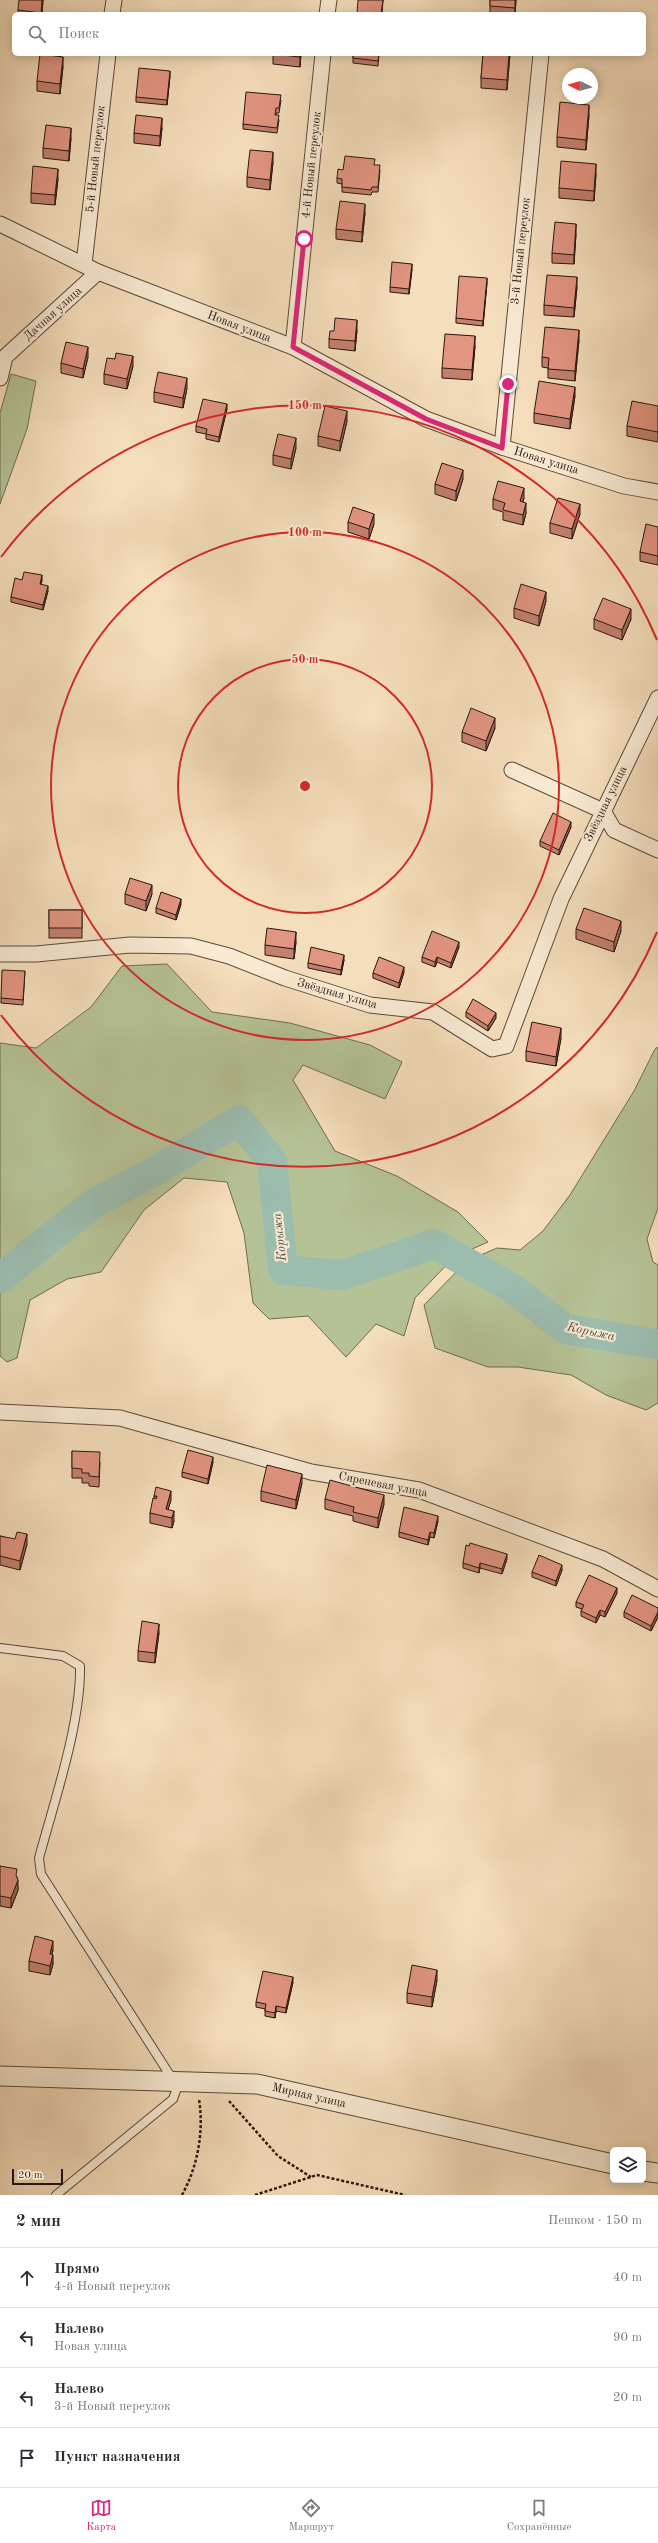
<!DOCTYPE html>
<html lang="ru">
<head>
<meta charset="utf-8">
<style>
  body { margin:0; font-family:"Old Standard TT",serif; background:#f7f7f7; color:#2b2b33 }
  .controls { position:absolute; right:12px; bottom:12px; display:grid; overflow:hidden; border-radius:6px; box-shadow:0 2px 10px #0003 }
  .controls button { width:36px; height:36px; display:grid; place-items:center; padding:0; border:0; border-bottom:1px solid #e1e1e2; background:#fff; color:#2b2b33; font:20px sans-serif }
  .compass { position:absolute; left:562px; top:68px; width:36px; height:36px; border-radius:50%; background:#fff; box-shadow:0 2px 10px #0003; rotate:275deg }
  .scale { position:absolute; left:12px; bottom:10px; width:51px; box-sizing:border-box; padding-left:4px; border:2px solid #2a160e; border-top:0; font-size:11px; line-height:14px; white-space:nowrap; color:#2a160e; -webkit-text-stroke:3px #f8ead3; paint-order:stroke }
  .stop { position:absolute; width:12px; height:12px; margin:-9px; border:3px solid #db2777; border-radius:50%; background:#fff }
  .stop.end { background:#db2777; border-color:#fff; box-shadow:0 1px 4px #0008 }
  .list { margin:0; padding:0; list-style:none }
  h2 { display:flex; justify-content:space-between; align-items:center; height:52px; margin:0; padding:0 16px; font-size:17px }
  h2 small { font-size:13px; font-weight:400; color:#7c7c81 }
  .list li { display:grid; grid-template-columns:26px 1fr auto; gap:12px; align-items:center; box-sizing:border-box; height:60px; padding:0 16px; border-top:1px solid #e1e1e2 }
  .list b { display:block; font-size:15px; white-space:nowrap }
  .list p { margin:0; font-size:13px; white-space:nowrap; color:#7c7c81 }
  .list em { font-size:13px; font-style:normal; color:#7c7c81 }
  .icon { flex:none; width:22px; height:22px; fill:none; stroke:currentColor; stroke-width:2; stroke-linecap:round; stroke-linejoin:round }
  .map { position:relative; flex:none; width:658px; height:2195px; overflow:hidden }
  .search { position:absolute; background:#fff; box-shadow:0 2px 10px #0003; left:12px; right:12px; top:12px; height:44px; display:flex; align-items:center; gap:10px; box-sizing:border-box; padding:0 14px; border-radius:6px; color:#7c7c81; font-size:15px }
  .sheet { height:292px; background:#fff }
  nav { display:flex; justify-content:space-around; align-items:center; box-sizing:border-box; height:56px; border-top:1px solid #e1e1e2; background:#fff; font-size:11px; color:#7c7c81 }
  nav a { display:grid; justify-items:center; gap:2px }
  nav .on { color:#db2777 }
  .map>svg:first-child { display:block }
</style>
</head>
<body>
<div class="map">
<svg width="658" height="2195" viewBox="0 0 658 2195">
  <rect width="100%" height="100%" fill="#f5debc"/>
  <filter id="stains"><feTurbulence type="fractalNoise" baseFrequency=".005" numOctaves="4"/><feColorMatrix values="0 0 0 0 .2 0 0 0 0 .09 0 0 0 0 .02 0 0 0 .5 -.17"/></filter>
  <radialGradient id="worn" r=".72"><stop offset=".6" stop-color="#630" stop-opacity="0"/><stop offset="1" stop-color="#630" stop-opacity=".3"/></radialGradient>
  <g fill="#b5c296" stroke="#706c52">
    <path d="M 11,374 L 36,381 L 27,429 L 0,504 L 0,413 Z"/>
    <path d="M 167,964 L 212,1012 L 290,1023 L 370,1045 L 402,1062 L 385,1099 L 303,1065 L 293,1080 L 335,1151 L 397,1176 L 458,1212 L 488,1242 L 454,1257 L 415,1298 L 404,1336 L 376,1324 L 346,1357 L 308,1316 L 269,1319 L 253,1303 L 244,1233 L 227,1182 L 184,1178 L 144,1210 L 101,1272 L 67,1279 L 30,1300 L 17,1358 L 7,1362 L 0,1356 L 0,1043 L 36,1048 L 91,1007 L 122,966 Z"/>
    <path d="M 658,1047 L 658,1208 L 647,1239 L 653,1262 L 658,1265 L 658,1403 L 646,1410 L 606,1395 L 571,1375 L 518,1367 L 488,1367 L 435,1348 L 424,1305 L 467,1261 L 497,1248 L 520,1250 L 543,1231 L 570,1195 L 634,1091 L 655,1049 Z"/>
  </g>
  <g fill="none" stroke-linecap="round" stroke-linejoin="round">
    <path stroke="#9cbcae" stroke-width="30" d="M 0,1278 L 94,1203 L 150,1174 L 239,1120 L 272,1161 L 283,1270 L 342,1275 L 434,1244 L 512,1288 L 565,1329 L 658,1345"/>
    <g stroke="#5d483a" stroke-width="10">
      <g id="service">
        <path d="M 0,1648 L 63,1656 L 80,1666 C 81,1724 54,1802 39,1858 L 41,1874 L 173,2080"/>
        <path d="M 56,2195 L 173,2099 L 179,2082"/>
      </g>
    </g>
    <g stroke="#5d483a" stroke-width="17">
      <g id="minor">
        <path d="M 112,14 L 114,0"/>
        <path d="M 327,14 L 329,0"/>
        <path d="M 0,224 L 98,272 L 293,347 L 426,419 L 502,447 L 624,486 L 658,492"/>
        <path d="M 84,264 L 108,54"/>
        <path d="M 293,347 L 323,54"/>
        <path d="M 0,378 L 5,357 L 98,272"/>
        <path d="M 502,447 L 541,54"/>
        <path d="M 512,770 L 603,811 L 614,830 L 658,850"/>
        <path d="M 0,954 L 36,954 L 130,945 L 191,946 L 229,956 L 285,978 L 370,1005 L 433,1012 L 492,1049 L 506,1046 L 561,899 L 658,698"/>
        <path d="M 0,1412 L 120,1418 L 311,1472 L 419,1490 L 603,1559 L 658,1589"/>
      </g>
    </g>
    <g stroke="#5d483a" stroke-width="21">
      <g id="tertiary">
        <path d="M 0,2076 L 257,2084 L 613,2164"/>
        <path d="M 643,2171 L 658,2173"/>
      </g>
    </g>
    <g stroke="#2a160e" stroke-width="2.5" stroke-dasharray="3 2" stroke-linecap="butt">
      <path d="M 229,2101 L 278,2156 L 311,2177"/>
      <path d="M 182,2195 C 198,2166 204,2131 199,2099"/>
      <path d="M 255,2195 L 317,2175 L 405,2195"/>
    </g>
    <use href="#service" stroke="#f8ead3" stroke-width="8"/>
    <use href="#minor" stroke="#f8ead3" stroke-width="15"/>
    <use href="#tertiary" stroke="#f8ead3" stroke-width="19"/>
  </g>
  <g fill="#c2806f" stroke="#2a160e">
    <path d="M 43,0 L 42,14 L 18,14 L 18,10 Z"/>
    <path d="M 490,0 L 516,0 L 515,14 L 490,14 Z"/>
    <path d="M 273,54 L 301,54 L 300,67 L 273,64 Z"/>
    <path d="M 353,54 L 388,54 L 388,55 L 379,54 L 378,66 L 353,63 Z"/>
    <path d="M 483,54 L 510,54 L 507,90 L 481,88 L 481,78 Z"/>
    <path d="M 63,67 L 60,94 L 37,91 L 37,81 Z"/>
    <path d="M 170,76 L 167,105 L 136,102 L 136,97 Z"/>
    <path d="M 281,100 L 279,113 L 276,113 L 276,115 L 279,120 L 277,133 L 243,129 L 243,124 Z"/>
    <path d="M 589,115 L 586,150 L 557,147 L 557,137 Z"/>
    <path d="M 162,128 L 160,146 L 134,143 L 134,133 Z"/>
    <path d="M 71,138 L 69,161 L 43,158 L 43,148 Z"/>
    <path d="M 273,162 L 270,190 L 247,187 L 247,177 Z"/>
    <path d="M 375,165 L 380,170 L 378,192 L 372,192 L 371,195 L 342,192 L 342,184 L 337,183 L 337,178 L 343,170 Z"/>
    <path d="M 596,174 L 594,201 L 559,198 L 559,188 Z"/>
    <path d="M 58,179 L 55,205 L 31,203 L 31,193 Z"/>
    <path d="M 365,213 L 362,242 L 336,239 L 336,229 Z"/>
    <path d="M 576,234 L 574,264 L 552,263 L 552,253 Z"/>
    <path d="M 412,269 L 409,294 L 390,292 L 390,287 Z"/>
    <path d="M 487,283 L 483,326 L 456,323 L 456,318 Z"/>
    <path d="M 577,287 L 574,317 L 544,315 L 544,305 Z"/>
    <path d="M 357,330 L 355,351 L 329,348 L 329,339 L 334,331 Z"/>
    <path d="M 579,340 L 575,381 L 548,378 L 548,368 L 542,367 L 542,357 Z"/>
    <path d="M 475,346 L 472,380 L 442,378 L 442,368 Z"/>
    <path d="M 88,357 L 83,378 L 61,373 L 61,363 Z"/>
    <path d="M 115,359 L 133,366 L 127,389 L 104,384 L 104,374 Z"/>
    <path d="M 187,388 L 183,408 L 154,402 L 154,392 Z"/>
    <path d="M 575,396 L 570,429 L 534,423 L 534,413 Z"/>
    <path d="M 658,406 L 658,442 L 627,436 L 627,426 Z"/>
    <path d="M 227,409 L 219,442 L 206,439 L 206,434 L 196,432 L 196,426 Z"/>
    <path d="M 347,421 L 340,451 L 318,446 L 318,436 Z"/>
    <path d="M 296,448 L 291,469 L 273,465 L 273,455 Z"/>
    <path d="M 463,479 L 456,501 L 435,494 L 435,484 Z"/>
    <path d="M 524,498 L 523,502 L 526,513 L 523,525 L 503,520 L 503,512 L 493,509 L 493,499 Z"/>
    <path d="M 580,514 L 572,539 L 550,533 L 550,523 Z"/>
    <path d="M 348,522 L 374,524 L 369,539 L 348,532 Z"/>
    <path d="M 658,527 L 658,565 L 640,561 L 640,552 Z"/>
    <path d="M 22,580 L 42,580 L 41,584 L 48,591 L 43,610 L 11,602 L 11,597 Z"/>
    <path d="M 546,601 L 539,626 L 514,618 L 514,608 Z"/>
    <path d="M 594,619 L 631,619 L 622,640 L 594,629 Z"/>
    <path d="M 495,728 L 486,751 L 462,742 L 462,732 Z"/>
    <path d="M 571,827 L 559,855 L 540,846 L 540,841 Z"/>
    <path d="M 125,894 L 152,894 L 146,911 L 125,904 Z"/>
    <path d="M 181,904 L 176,920 L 156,913 L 156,908 Z"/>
    <rect x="49" y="910" width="33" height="28"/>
    <path d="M 576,929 L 621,931 L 614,952 L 576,939 Z"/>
    <path d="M 296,942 L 294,959 L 265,955 L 265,945 Z"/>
    <path d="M 459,947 L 451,968 L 437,962 L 435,967 L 422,962 L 422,957 Z"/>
    <path d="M 344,960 L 341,975 L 308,968 L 308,963 Z"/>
    <path d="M 25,971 L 23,1005 L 1,1003 L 1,998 Z"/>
    <path d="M 404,972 L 399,988 L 373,978 L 373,973 Z"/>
    <path d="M 466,1012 L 496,1018 L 488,1031 L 466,1017 Z"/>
    <path d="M 561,1038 L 556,1066 L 526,1061 L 526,1051 Z"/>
    <path d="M 72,1451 L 100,1462 L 99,1487 L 89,1486 L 89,1483 L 82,1483 L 82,1478 L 72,1478 Z"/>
    <path d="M 213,1462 L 208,1484 L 182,1477 L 182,1472 Z"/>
    <path d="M 302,1483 L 296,1509 L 261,1501 L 261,1491 Z"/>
    <path d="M 154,1496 L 171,1500 L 168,1509 L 174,1521 L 172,1528 L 150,1523 L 150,1513 L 154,1499 Z"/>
    <path d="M 325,1499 L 384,1504 L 378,1528 L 353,1521 L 353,1516 L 325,1509 Z"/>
    <path d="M 438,1521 L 434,1538 L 430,1537 L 428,1545 L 399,1537 L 399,1532 Z"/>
    <path d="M 0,1536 L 27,1544 L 20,1570 L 0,1565 Z"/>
    <path d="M 469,1546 L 507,1559 L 502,1574 L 480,1568 L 479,1573 L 463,1568 L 463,1563 Z"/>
    <path d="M 562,1570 L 556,1586 L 532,1577 L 532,1572 Z"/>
    <path d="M 617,1593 L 605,1617 L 600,1615 L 596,1623 L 581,1616 L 581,1611 L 582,1609 L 576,1607 L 576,1602 Z"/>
    <path d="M 658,1608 L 658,1617 L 651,1631 L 624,1617 L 624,1612 Z"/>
    <path d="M 159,1633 L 155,1663 L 138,1661 L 138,1651 Z"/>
    <path d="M 0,1866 L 17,1877 L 18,1890 L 11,1908 L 0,1906 Z"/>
    <path d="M 53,1950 L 52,1954 L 53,1964 L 50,1975 L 29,1971 L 29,1961 Z"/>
    <path d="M 437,1980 L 432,2007 L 407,2003 L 407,1993 Z"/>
    <path d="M 293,1982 L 286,2013 L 276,2011 L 275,2018 L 265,2016 L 265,2009 L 256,2007 L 256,2002 Z"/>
  </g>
  <g fill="#9e685a" stroke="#2a160e">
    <path d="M 42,0 L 43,0 L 42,14 L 41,14 Z"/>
    <path d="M 383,0 L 382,14 L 381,14 Z"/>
    <path d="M 515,0 L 516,0 L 515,14 Z"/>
    <path d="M 300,54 L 301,54 L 300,67 Z"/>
    <path d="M 509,54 L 510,54 L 507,90 L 507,80 Z"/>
    <path d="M 63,57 L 63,67 L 60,94 L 60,84 Z"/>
    <path d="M 170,71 L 170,76 L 167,105 L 167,100 Z"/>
    <path d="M 589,105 L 589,115 L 586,150 L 586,140 Z"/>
    <path d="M 162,118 L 162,128 L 160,146 L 160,136 Z"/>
    <path d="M 71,128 L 71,138 L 69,161 L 69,151 Z"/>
    <path d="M 273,152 L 273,162 L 270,190 L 270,180 Z"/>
    <path d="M 596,164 L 596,174 L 594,201 L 594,191 Z"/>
    <path d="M 58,169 L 58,179 L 55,205 L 55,195 Z"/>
    <path d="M 365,204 L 365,213 L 362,242 L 362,232 Z"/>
    <path d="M 576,224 L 576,234 L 574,264 L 574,255 Z"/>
    <path d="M 412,264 L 412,269 L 409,294 L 409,289 Z"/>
    <path d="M 577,277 L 577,287 L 574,317 L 574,308 Z"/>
    <path d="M 487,278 L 487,283 L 483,326 L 483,321 Z"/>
    <path d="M 357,320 L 357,330 L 355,351 L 355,341 Z"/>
    <path d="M 579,330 L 579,340 L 575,381 L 575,371 Z"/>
    <path d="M 475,336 L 475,346 L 472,380 L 472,370 Z"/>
    <path d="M 88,347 L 88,357 L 83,378 L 83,369 Z"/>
    <path d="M 133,356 L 133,366 L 127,389 L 127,379 Z"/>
    <path d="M 187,378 L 187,388 L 183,408 L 183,398 Z"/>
    <path d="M 575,387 L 575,396 L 570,429 L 570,419 Z"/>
    <path d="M 227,404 L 227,409 L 219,442 L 219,437 Z"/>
    <path d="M 347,411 L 347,421 L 340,451 L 340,441 Z"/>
    <path d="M 296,438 L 296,448 L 291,469 L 291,459 Z"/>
    <path d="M 463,470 L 463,479 L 456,501 L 456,491 Z"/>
    <path d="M 524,488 L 524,498 L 520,511 L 520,501 Z"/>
    <path d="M 526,503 L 526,513 L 523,525 L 523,515 Z"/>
    <path d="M 580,504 L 580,514 L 572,539 L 572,529 Z"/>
    <path d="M 374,514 L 374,524 L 369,539 L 369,529 Z"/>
    <path d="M 42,575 L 42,580 L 40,589 L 40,584 Z"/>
    <path d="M 48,586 L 48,591 L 43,610 L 43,605 Z"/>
    <path d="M 546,592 L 546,601 L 539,626 L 539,616 Z"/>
    <path d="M 631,609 L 631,619 L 622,640 L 622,630 Z"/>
    <path d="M 495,718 L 495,728 L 486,751 L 486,741 Z"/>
    <path d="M 571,822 L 571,827 L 559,855 L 559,850 Z"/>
    <path d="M 152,885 L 152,894 L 146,911 L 146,901 Z"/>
    <path d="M 181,899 L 181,904 L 176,920 L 176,915 Z"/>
    <path d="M 621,921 L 621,931 L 614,952 L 614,942 Z"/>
    <path d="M 296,932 L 296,942 L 294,959 L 294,949 Z"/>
    <path d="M 459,942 L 459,947 L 451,968 L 451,963 Z"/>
    <path d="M 344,955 L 344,960 L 341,975 L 341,970 Z"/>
    <path d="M 437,957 L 437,962 L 435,967 L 435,962 Z"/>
    <path d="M 404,967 L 404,972 L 399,988 L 399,983 Z"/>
    <path d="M 496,1013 L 496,1018 L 488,1031 L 488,1026 Z"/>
    <path d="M 561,1028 L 561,1038 L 556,1066 L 556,1057 Z"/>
    <path d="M 213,1457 L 213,1462 L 208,1484 L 208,1479 Z"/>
    <path d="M 302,1474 L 302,1483 L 296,1509 L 296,1500 Z"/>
    <path d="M 171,1491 L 171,1500 L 166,1517 L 166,1509 Z"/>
    <path d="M 384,1495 L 384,1504 L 378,1528 L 378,1518 Z"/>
    <path d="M 174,1511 L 174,1521 L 172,1528 L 172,1518 Z"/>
    <path d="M 438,1516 L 438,1521 L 434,1538 L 434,1533 Z"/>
    <path d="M 430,1532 L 430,1537 L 428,1545 L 428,1540 Z"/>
    <path d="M 27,1534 L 27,1544 L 20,1570 L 20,1561 Z"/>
    <path d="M 507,1554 L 507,1559 L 502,1574 L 502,1569 Z"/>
    <path d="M 480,1563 L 480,1568 L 479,1573 L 479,1568 Z"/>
    <path d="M 562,1565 L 562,1570 L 556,1586 L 556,1581 Z"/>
    <path d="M 617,1588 L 617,1593 L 605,1617 L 605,1612 Z"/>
    <path d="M 600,1610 L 600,1615 L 596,1623 L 596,1618 Z"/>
    <path d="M 658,1612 L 658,1617 L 651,1631 L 651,1626 Z"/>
    <path d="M 159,1624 L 159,1633 L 155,1663 L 155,1653 Z"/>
    <path d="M 18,1880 L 18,1890 L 11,1908 L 11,1898 Z"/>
    <path d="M 53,1941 L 53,1950 L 50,1964 L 50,1954 Z"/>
    <path d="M 53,1955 L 53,1964 L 50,1975 L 50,1966 Z"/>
    <path d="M 437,1970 L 437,1980 L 432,2007 L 432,1997 Z"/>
    <path d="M 293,1977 L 293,1982 L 286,2013 L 286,2008 Z"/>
    <path d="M 276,2006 L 276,2011 L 275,2018 L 275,2013 Z"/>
  </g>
  <g fill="#e29581" stroke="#2a160e">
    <path d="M 19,0 L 42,0 L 41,13 L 18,10 Z"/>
    <path d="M 358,0 L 383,0 L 381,14 L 357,14 Z"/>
    <path d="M 490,0 L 515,0 L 515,8 L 490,6 Z"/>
    <path d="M 40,54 L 63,57 L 60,84 L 37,81 Z"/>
    <path d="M 274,54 L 300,54 L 300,57 Z"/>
    <path d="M 353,54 L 379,54 L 378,61 L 353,58 Z"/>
    <path d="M 483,54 L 509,54 L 507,80 L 481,78 Z"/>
    <path d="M 139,68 L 170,71 L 167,100 L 136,97 Z"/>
    <path d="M 246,92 L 281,95 L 279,108 L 276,108 L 275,115 L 279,115 L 277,128 L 243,124 Z"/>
    <path d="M 560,102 L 589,105 L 586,140 L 557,137 Z"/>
    <path d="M 136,115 L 162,118 L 160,136 L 134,133 Z"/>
    <path d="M 46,125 L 71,128 L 69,151 L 43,148 Z"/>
    <path d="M 250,150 L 273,152 L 270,180 L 247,177 Z"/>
    <path d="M 345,156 L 375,159 L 374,165 L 380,165 L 378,187 L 372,187 L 371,190 L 342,187 L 342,179 L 337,178 L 338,169 L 343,170 Z"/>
    <path d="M 561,161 L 596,164 L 594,191 L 559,188 Z"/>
    <path d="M 33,166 L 58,169 L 55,195 L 31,193 Z"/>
    <path d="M 340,201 L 365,204 L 362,232 L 336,229 Z"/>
    <path d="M 555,222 L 576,224 L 574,255 L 552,253 Z"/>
    <path d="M 392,262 L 412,264 L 409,289 L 390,287 Z"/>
    <path d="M 547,275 L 577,277 L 574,308 L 544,305 Z"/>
    <path d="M 459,276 L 487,278 L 483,321 L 456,318 Z"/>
    <path d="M 335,318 L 357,320 L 355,341 L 329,339 L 330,331 L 334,331 Z"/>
    <path d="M 545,327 L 579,330 L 575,371 L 548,369 L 549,358 L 542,357 Z"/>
    <path d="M 445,334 L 475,336 L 472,370 L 442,368 Z"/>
    <path d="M 66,342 L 88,347 L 83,369 L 61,363 Z"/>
    <path d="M 116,353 L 133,356 L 127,379 L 104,374 L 107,358 L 115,359 Z"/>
    <path d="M 158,372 L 187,378 L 183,398 L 154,392 Z"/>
    <path d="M 539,381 L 575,387 L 570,419 L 534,413 Z"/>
    <path d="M 203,399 L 227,404 L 219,437 L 206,434 L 207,429 L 196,426 Z"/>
    <path d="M 632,401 L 658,406 L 658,432 L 627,426 Z"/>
    <path d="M 325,406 L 347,411 L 340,441 L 318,436 Z"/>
    <path d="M 278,434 L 296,438 L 291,459 L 273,455 Z"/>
    <path d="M 442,463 L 463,470 L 456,491 L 435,484 Z"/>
    <path d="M 498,481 L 524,488 L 520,501 L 526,503 L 523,515 L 503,510 L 505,503 L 493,499 Z"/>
    <path d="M 558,498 L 580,504 L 572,529 L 550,523 Z"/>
    <path d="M 353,507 L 374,514 L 369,529 L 348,522 Z"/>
    <path d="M 646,524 L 658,527 L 658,556 L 640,552 Z"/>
    <path d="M 24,572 L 42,575 L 40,584 L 48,586 L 43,605 L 11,597 L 15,578 L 22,580 Z"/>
    <path d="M 521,584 L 546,592 L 539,616 L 514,608 Z"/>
    <path d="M 603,598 L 631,609 L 622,630 L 594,619 Z"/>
    <path d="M 471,708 L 495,718 L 486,741 L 462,732 Z"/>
    <path d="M 553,813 L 571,822 L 559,850 L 540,841 Z"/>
    <path d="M 130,878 L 152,885 L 146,901 L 125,894 Z"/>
    <path d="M 161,892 L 181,899 L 176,915 L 156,908 Z"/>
    <path d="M 584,908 L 621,921 L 614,942 L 576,929 Z"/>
    <rect x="49" y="910" width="33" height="18"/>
    <path d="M 267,928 L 296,932 L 294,949 L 265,945 Z"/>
    <path d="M 432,931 L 459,942 L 451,963 L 437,957 L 435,962 L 422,957 Z"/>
    <path d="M 311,947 L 344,955 L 341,970 L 308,963 Z"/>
    <path d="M 379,957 L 404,967 L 399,983 L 373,973 Z"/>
    <path d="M 2,970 L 25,971 L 23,1000 L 1,998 Z"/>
    <path d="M 473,999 L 496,1013 L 488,1026 L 466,1012 Z"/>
    <path d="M 532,1022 L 561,1028 L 556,1057 L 526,1051 Z"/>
    <path d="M 188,1450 L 213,1457 L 208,1479 L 182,1472 Z"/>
    <path d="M 72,1451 L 100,1452 L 99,1477 L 89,1476 L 89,1473 L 82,1473 L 82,1469 L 72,1468 Z"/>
    <path d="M 267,1465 L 302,1474 L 296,1500 L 261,1491 Z"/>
    <path d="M 330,1480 L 384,1495 L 378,1518 L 353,1512 L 354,1507 L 325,1499 Z"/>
    <path d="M 156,1487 L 171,1491 L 166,1509 L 174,1511 L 172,1518 L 150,1513 L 153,1498 L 156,1499 L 157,1496 L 154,1496 Z"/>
    <path d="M 404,1507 L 438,1516 L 434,1533 L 430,1532 L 428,1540 L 399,1532 Z"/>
    <path d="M 17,1532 L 27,1534 L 20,1561 L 0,1556 L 0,1536 L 15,1539 Z"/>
    <path d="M 470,1543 L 507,1554 L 502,1569 L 480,1563 L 479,1568 L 463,1563 L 466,1545 L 469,1546 Z"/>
    <path d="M 539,1555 L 562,1565 L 556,1581 L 532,1572 Z"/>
    <path d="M 589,1575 L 617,1588 L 605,1612 L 600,1610 L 596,1618 L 581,1611 L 584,1605 L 576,1602 Z"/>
    <path d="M 632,1595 L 658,1608 L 658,1612 L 651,1626 L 624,1612 Z"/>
    <path d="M 142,1621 L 159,1624 L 155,1653 L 138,1651 Z"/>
    <path d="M 0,1866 L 17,1869 L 16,1875 L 18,1880 L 11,1898 L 0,1896 Z"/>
    <path d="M 35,1936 L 53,1941 L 50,1954 L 53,1955 L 50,1966 L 29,1961 Z"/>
    <path d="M 412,1965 L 437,1970 L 432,1997 L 407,1993 Z"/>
    <path d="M 263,1971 L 293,1977 L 286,2008 L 276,2006 L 275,2013 L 265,2011 L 266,2004 L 256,2002 Z"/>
  </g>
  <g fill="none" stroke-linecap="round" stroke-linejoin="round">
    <path stroke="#db2777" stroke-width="5" d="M 304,239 L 293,347 L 426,419 L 502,448 L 508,384"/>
  </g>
  <g fill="none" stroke="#d62828" stroke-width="2">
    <circle cx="305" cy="786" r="127"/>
    <circle cx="305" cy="786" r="254"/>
    <path d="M657 932A381 381 0 0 1 1 1015M1 557A381 381 0 0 1 657 640"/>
  </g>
  <g text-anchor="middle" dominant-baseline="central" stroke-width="4" stroke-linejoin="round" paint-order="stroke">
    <g font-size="12" fill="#2a160e" stroke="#f8ead3">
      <text transform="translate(96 159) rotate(-84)">5-й Новый переулок</text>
      <text transform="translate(312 165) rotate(-84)">4-й Новый переулок</text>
      <text transform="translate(521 251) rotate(-84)">3-й Новый переулок</text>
      <text transform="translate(53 314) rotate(-42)">Дачная улица</text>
      <text transform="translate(239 327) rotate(21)">Новая улица</text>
      <text transform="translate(546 461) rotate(17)">Новая улица</text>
      <text transform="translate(606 804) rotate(-64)">Звёздная улица</text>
      <text transform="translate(337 994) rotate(16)">Звёздная улица</text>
      <text transform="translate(383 1485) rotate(11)">Сиреневая улица</text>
      <text transform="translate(309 2096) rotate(13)">Мирная улица</text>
    </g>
    <g font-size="13" font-style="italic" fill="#525046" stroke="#f8ead3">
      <text transform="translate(280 1237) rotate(-96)">Корыжа</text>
      <text transform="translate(591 1332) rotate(12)">Корыжа</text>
    </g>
  </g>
  <circle cx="305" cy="786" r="6" fill="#d62828" stroke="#f8ead3" stroke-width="2"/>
  <g font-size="12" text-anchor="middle" font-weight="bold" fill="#d62828" stroke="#f8ead3" stroke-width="4" stroke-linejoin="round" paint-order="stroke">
    <text x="305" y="409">150 m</text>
    <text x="305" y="536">100 m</text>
    <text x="305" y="663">50 m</text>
  </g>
  <rect width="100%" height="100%" filter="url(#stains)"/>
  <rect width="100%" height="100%" fill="url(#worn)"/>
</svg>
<div class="controls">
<button><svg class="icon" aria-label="layers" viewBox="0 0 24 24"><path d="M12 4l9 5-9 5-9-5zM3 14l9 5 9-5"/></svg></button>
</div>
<svg class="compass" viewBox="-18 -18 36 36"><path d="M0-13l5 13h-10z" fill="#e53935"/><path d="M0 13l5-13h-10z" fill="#7c7c81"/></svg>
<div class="scale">20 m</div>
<div class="stop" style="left:304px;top:239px"></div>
<div class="stop end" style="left:508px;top:384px"></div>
<div class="search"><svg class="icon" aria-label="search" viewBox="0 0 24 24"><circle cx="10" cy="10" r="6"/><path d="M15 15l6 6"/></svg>Поиск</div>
</div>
<section class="sheet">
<h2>2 мин<small>Пешком · 150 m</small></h2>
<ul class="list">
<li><svg class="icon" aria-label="ahead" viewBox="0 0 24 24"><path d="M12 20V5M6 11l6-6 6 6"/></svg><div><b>Прямо</b><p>4-й Новый переулок</p></div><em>40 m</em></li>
<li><svg class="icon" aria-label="left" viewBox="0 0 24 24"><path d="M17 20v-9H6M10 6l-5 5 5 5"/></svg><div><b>Налево</b><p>Новая улица</p></div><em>90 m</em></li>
<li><svg class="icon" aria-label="left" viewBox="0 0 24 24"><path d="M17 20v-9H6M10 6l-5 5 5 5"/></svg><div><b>Налево</b><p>3-й Новый переулок</p></div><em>20 m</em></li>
<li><svg class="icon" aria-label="arrive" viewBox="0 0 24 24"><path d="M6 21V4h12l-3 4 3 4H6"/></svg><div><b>Пункт назначения</b></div></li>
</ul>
</section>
<nav>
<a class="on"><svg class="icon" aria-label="map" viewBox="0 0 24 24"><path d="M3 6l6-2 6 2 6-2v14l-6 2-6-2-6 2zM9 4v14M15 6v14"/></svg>Карта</a>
<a><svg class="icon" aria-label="directions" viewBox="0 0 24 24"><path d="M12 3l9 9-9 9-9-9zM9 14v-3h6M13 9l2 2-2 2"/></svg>Маршрут</a>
<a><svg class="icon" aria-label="saved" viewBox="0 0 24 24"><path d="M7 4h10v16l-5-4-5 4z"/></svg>Сохранённые</a>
</nav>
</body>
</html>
